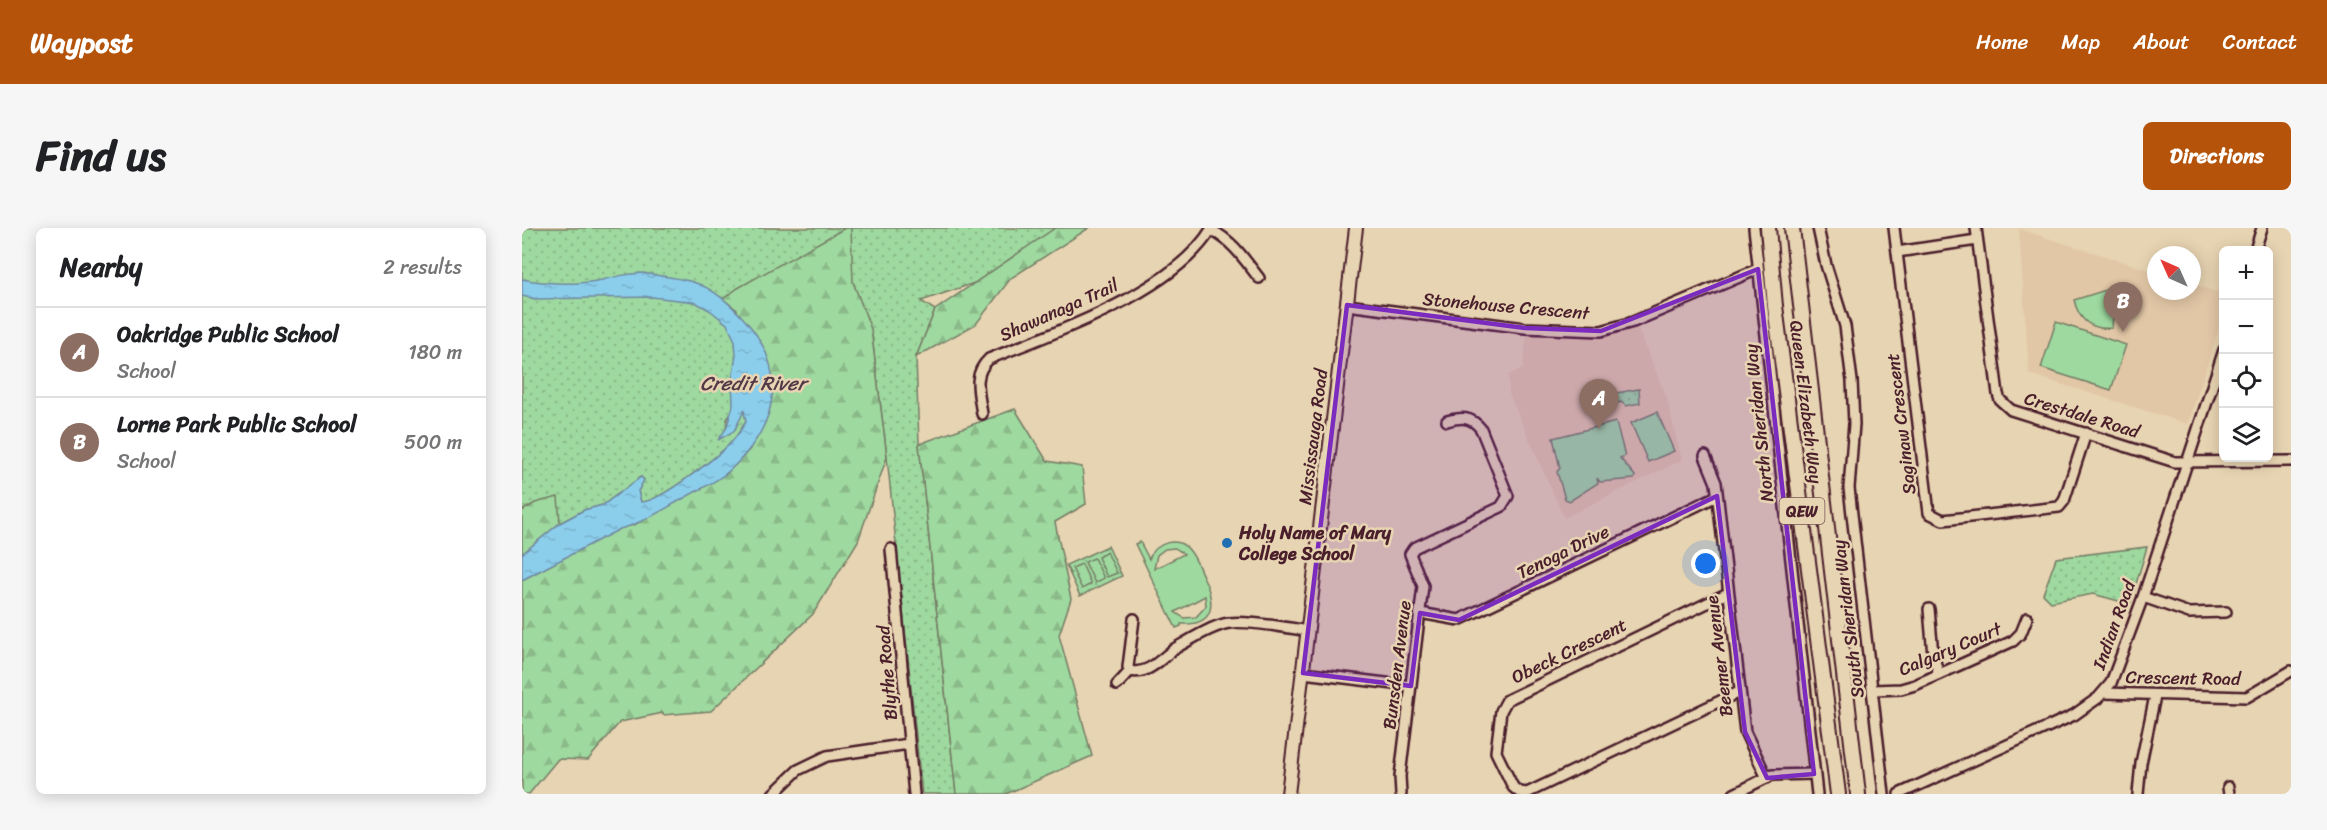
<!DOCTYPE html>
<html lang="en">
<head>
<meta charset="utf-8">
<style>
  body { margin:0; font-family:Sriracha,sans-serif; background:#f6f6f6; color:#202124 }
  .controls { position:absolute; right:18px; top:18px; display:grid; overflow:hidden; border-radius:9px; box-shadow:0 3px 15px #0003 }
  .controls button { width:54px; height:54px; display:grid; place-items:center; padding:0; border:0; border-bottom:2px solid #e0e0e0; background:#fff; color:#202124; font:30px sans-serif }
  .compass { position:absolute; left:1625px; top:18px; width:54px; height:54px; border-radius:50%; background:#fff; box-shadow:0 3px 15px #0003; rotate:315deg }
  .you { position:absolute; left:1184px; top:336px; width:21px; height:21px; margin:-15px; border:4px solid #fff; border-radius:50%; background:#1a73e8; box-shadow:0 0 0 9px #1a73e833 }
  .badge { display:grid; place-items:center; width:39px; height:39px; border-radius:50%; background:#b45309; color:#fff; font-size:20px; font-weight:700 }
  .pin { position:absolute; translate:-50% -50px; filter:drop-shadow(0 2px 3px #0008) }
  .pin::after { content:''; position:absolute; top:32px; width:21px; height:18px; background:inherit; clip-path:polygon(0 0,100% 0,50% 100%) }
  .list { margin:0; padding:0; list-style:none }
  h2 { display:flex; justify-content:space-between; align-items:center; height:78px; margin:0; padding:0 24px; font-size:26px }
  h2 small { font-size:20px; font-weight:400; color:#757577 }
  .list li { display:grid; grid-template-columns:39px 1fr auto; gap:18px; align-items:center; box-sizing:border-box; height:90px; padding:0 24px; border-top:2px solid #e0e0e0 }
  .list b { display:block; font-size:22px; white-space:nowrap }
  .list p { margin:0; font-size:20px; white-space:nowrap; color:#757577 }
  .list em { font-size:20px; font-style:normal; color:#757577 }
  .icon { flex:none; width:33px; height:33px; fill:none; stroke:currentColor; stroke-width:2; stroke-linecap:round; stroke-linejoin:round }
  .map { position:relative; flex:none; width:1769px; height:566px; overflow:hidden; border-radius:9px }
  header { display:flex; align-items:center; gap:36px; box-sizing:border-box; height:84px; padding:0 30px; background:#b45309; color:#fff }
  header strong { font-size:28px }
  nav { display:flex; gap:33px; margin-inline-start:auto; font-size:21px }
  .intro { display:flex; align-items:center; justify-content:space-between; box-sizing:border-box; height:144px; padding:0 36px }
  h1 { margin:0; font-size:42px }
  .button { padding:15px 27px; border-radius:9px; background:#b45309; color:#fff; font-size:21px; font-weight:700 }
  main { display:flex; gap:36px; padding:0 36px }
  aside { flex:1; background:#fff; border-radius:9px; box-shadow:0 3px 15px #0003 }
  .map>svg:first-child { display:block }
</style>
</head>
<body>
<header>
<strong>Waypost</strong>
<nav><a>Home</a><a>Map</a><a>About</a><a>Contact</a></nav>
</header>
<div class="intro"><h1>Find us</h1><a class="button">Directions</a></div>
<main>
<aside>
<h2>Nearby<small>2 results</small></h2>
<ul class="list">
<li><span class="badge" style="background:#8d6e63">A</span><div><b>Oakridge Public School</b><p>School</p></div><em>180 m</em></li>
<li><span class="badge" style="background:#8d6e63">B</span><div><b>Lorne Park Public School</b><p>School</p></div><em>500 m</em></li>
</ul>
</aside>
<div class="map">
<svg width="1769" height="566" viewBox="0 0 1769 566">
  <defs>
    <pattern id="green-dots" width="8" height="8" patternUnits="userSpaceOnUse" patternTransform="scale(1.5)"><rect width="8" height="8" fill="#9ed99f"/><path d="M2 2h.1M6 6h.1" fill="none" stroke="#8aba89" stroke-width="1.8" stroke-linecap="round"/></pattern>
    <pattern id="forest-firs" width="22" height="20" patternUnits="userSpaceOnUse" patternTransform="scale(1.5)"><rect width="22" height="20" fill="#9ed99f"/><path d="M5 1l3.5 6h-7zM16 11l3.5 6h-7z" fill="#8aba89"/></pattern>
    <pattern id="water-ripples" width="26" height="14" patternUnits="userSpaceOnUse" patternTransform="scale(1.5)"><rect width="26" height="14" fill="#8bceec"/><path d="M2 4q2-2 4 0t4 0M15 11q2-2 4 0t4 0" fill="none" stroke="#79b0cb"/></pattern>
  </defs>
  <rect width="100%" height="100%" fill="#e7d4b2"/>
  <filter id="ink" filterUnits="userSpaceOnUse"><feTurbulence type="fractalNoise" baseFrequency=".0167" numOctaves="2"/><feDisplacementMap in="SourceGraphic" scale="12" xChannelSelector="R" yChannelSelector="G"/><feConvolveMatrix kernelMatrix="1 2 1 2 8 2 1 2 1" color-interpolation-filters="sRGB"/></filter>
  <g filter="url(#ink)">
    <g fill="#e2c7a6">
      <path d="M 1497,1 L 1634,44 L 1634,63 L 1670,63 L 1670,56 L 1701,66 L 1701,88 L 1666,196 L 1507,146 Z"/>
      <path d="M 1116,100 L 1145,170 L 1160,232 L 1042,290 L 987,166 L 986,147 L 1001,140 L 1005,105 L 1088,108 Z"/>
    </g>
    <g fill="url(#green-dots)" stroke="#747c65" stroke-width="1.5">
      <path d="M 0,0 L 540,0 L 479,46 L 399,73 L 413,82 L 394,129 L 397,216 L 434,566 L 400,566 L 365,229 L 350,108 L 217,175 L 205,191 L 204,201 L 212,203 L 222,182 L 224,194 C 220,199 217,205 213,210 C 201,225 138,274 119,274 L 116,263 L 122,252 L 119,249 L 81,277 L 62,282 L 38,295 L 0,326 Z"/>
      <path d="M 1117,161 L 1118,175 L 1104,178 L 1099,174 L 1095,175 L 1094,165 Z"/>
      <path d="M 586,318 L 600,348 L 558,368 L 544,337 Z"/>
      <path d="M 1625,319 L 1608,376 L 1571,366 L 1529,374 L 1521,366 L 1534,330 Z"/>
    </g>
    <g fill="url(#forest-firs)" stroke="#747c65" stroke-width="1.5">
      <path d="M 323,0 L 329,0 L 331,54 L 349,101 L 365,229 L 336,313 L 291,386 L 189,483 L 141,487 L 141,485 L 98,494 L 66,532 L 36,531 L 7,566 L 0,566 L 0,352 L 98,300 L 112,297 L 189,255 L 205,245 L 228,221 L 215,82 L 201,71 L 216,60 Z"/>
      <path d="M 533,0 L 567,0 L 489,50 L 454,96 L 394,129 L 413,82 Z"/>
      <path d="M 493,181 L 525,233 L 560,239 L 564,276 L 533,294 L 549,371 L 537,407 L 570,528 L 484,566 L 434,566 L 397,216 Z"/>
      <path d="M 36,269 L 38,295 L 0,326 L 0,283 L 13,275 Z"/>
    </g>
    <g fill="#9ed99f" stroke="#747c65" stroke-width="1.5" fill-rule="evenodd">
      <path d="M 1590,60 L 1593,62 L 1590,100 C 1569,102 1557,93 1552,72 Z"/>
      <path d="M 1534,94 L 1604,117 L 1589,162 L 1519,140 Z"/>
      <path d="M 1135,184 L 1152,223 L 1126,234 L 1109,195 Z"/>
      <path d="M 1094,194 L 1103,228 L 1098,230 L 1113,248 L 1112,251 L 1078,254 L 1075,250 L 1076,255 L 1048,273 L 1043,271 L 1035,244 L 1038,240 L 1031,210 Z"/>
      <path d="M 618,314 L 627,331 C 634,314 656,307 668,323 C 674,330 677,340 681,348 C 693,373 695,398 659,396 L 659,398 L 654,400 L 613,316 ZM 653,320 L 662,326 L 632,341 L 635,327 L 643,321 ZM 683,368 L 684,378 L 674,389 L 662,390 L 653,384 Z"/>
      <path d="M 585,324 L 595,345 L 585,349 L 576,329 Z"/>
      <path d="M 572,330 L 582,350 L 573,355 L 563,334 Z"/>
      <path d="M 560,336 L 569,356 L 560,361 L 550,340 Z"/>
    </g>
    <path fill="url(#water-ripples)" stroke="#71889f" stroke-width="1.5" d="M 121,45 C 137,48 155,49 171,54 C 194,61 213,80 228,98 C 268,149 252,202 207,243 C 195,254 177,261 164,269 C 142,281 121,295 98,301 L 0,352 L 0,326 L 38,295 L 62,282 L 81,277 L 119,249 L 122,252 L 116,263 L 119,274 C 137,275 201,225 213,210 C 217,205 220,199 224,194 L 222,183 L 212,203 L 196,212 L 204,201 L 211,178 L 210,152 L 214,127 L 213,113 L 205,96 L 189,83 L 173,74 L 130,69 L 13,71 L 0,68 L 0,51 C 26,56 54,57 80,52 C 96,48 104,46 121,45 Z"/>
    <g fill="none" stroke-linecap="round" stroke-linejoin="round">
      <g stroke="#4a1f2b" stroke-width="14">
        <g id="minor">
          <path d="M 1232,0 L 1295,566"/>
          <path d="M 1296,0 L 1304,37 L 1323,98 L 1330,153 L 1332,196 L 1327,260 L 1362,566"/>
          <path d="M 1372,0 L 1407,285 L 1421,292 L 1537,279 L 1542,273 L 1564,205"/>
          <path d="M 1454,0 L 1476,166 L 1478,172 L 1489,182 L 1653,234 L 1769,233"/>
          <path d="M 689,2 C 711,13 722,31 737,50"/>
          <path d="M 1733,22 L 1740,0"/>
          <path d="M 1375,24 L 1455,12"/>
          <path d="M 825,77 L 1003,100 L 1079,103 L 1111,94 L 1236,41"/>
          <path d="M 460,186 C 457,164 450,147 467,131 C 535,103 651,65 690,0"/>
          <path d="M 1183,228 L 1194,255 L 1223,504 L 1245,550"/>
          <path d="M 369,321 L 392,566"/>
          <path d="M 1206,365 L 985,472 L 979,483 L 974,524 L 991,559 L 997,564 L 1005,565 L 1217,464"/>
          <path d="M 1621,369 L 1667,385 L 1704,384"/>
          <path d="M 1407,381 L 1411,427 L 1417,446"/>
          <path d="M 898,385 L 937,392 L 1195,268"/>
          <path d="M 612,391 L 606,439 L 608,443 C 625,448 640,430 652,421 C 666,413 691,397 707,395 C 724,392 768,400 786,403"/>
          <path d="M 781,445 L 889,458"/>
          <path d="M 595,457 L 608,443"/>
          <path d="M 1351,462 L 1379,461 L 1393,457 L 1491,413 L 1499,405 L 1505,390"/>
          <path d="M 1582,465 L 1725,469 L 1769,443"/>
          <path d="M 1706,559 L 1707,566"/>
          <path d="M 251,566 L 276,542 L 305,528 L 387,516"/>
          <path d="M 879,566 L 878,548 L 901,358 L 888,326 L 892,320 L 979,279 L 986,268 L 959,201 C 949,188 939,189 925,193"/>
          <path d="M 1212,566 L 1250,547 L 1292,546"/>
          <path d="M 1377,566 L 1552,487 L 1576,470 L 1589,455 L 1621,369 L 1702,122"/>
          <path d="M 1616,566 L 1619,535 L 1633,468"/>
        </g>
      </g>
      <g stroke="#4a1f2b" stroke-width="16">
        <path id="major" d="M 766,566 L 834,0"/>
      </g>
      <g stroke="#4a1f2b" stroke-width="18">
        <g id="highway">
          <path d="M 1246,0 L 1253,78 L 1316,566"/>
          <path d="M 1270,0 L 1336,566"/>
        </g>
      </g>
      <use href="#minor" stroke="#e7d4b2" stroke-width="9"/>
      <use href="#major" stroke="#e7d4b2" stroke-width="12"/>
      <use href="#highway" stroke="#e7d4b2" stroke-width="14"/>
    </g>
  </g>
  <path fill="#7b2cbf" fill-opacity="0.2" stroke="#7b2cbf" stroke-width="4.5" stroke-linejoin="round" d="M 1236,41 L 1292,546 L 1245,550 L 1223,504 L 1195,268 L 937,392 L 898,385 L 889,458 L 781,445 L 825,77 L 1003,100 L 1079,103 Z"/>
  <circle fill="#1f6fb2" stroke="#e7d4b2" stroke-width="2" cx="705" cy="315" r="6"/>
  <g text-anchor="middle" dominant-baseline="central" stroke-width="5" stroke-linejoin="round" paint-order="stroke">
    <rect fill="#e7d4b2" stroke="#795554" stroke-width="1.5" x="1257.5" y="270" width="45" height="26" rx="4.5"/>
    <g font-size="16" font-weight="bold" fill="#4a1f2b">
      <text x="1280" y="283">QEW</text>
    </g>
    <g font-size="18" fill="#4a1f2b" stroke="#e7d4b2">
      <text transform="translate(984 78) rotate(5)">Stonehouse Crescent</text>
      <text transform="translate(537 82) rotate(-24)">Shawanaga Trail</text>
      <text transform="translate(1284 174) rotate(83)">Queen Elizabeth Way</text>
      <text transform="translate(1560 187) rotate(17)">Crestdale Road</text>
      <text transform="translate(1237 195) rotate(-96)">North Sheridan Way</text>
      <text transform="translate(1379 196) rotate(-97)">Saginaw Crescent</text>
      <text transform="translate(791 209) rotate(-83)">Mississauga Road</text>
      <text transform="translate(1041 324) rotate(-26)">Tenoga Drive</text>
      <text transform="translate(1326 391) rotate(-97)">South Sheridan Way</text>
      <text transform="translate(1592 397) rotate(-70)">Indian Road</text>
      <text transform="translate(1428 421) rotate(-23)">Calgary Court</text>
      <text transform="translate(1047 423) rotate(-26)">Obeck Crescent</text>
      <text transform="translate(1197 428) rotate(-97)">Beemer Avenue</text>
      <text transform="translate(875 437) rotate(-83)">Bunsden Avenue</text>
      <text transform="translate(365 445) rotate(-95)">Blythe Road</text>
      <text transform="translate(1661 450) rotate(1)">Crescent Road</text>
    </g>
    <g font-size="18" font-weight="bold" fill="#4a1f2b" stroke="#e7d4b2" text-anchor="start">
      <text x="717" y="305">Holy Name of Mary<tspan x="717" dy="21">College School</tspan></text>
    </g>
    <g font-size="20" font-style="italic" fill="#543948" stroke="#e7d4b2">
      <text x="231" y="155">Credit River</text>
    </g>
  </g>
</svg>
<div class="controls">
<button>+</button>
<button>−</button>
<button><svg class="icon" aria-label="locate" viewBox="0 0 24 24"><circle cx="12" cy="12" r="6"/><path d="M12 2v4M12 18v4M2 12h4M18 12h4"/></svg></button>
<button><svg class="icon" aria-label="layers" viewBox="0 0 24 24"><path d="M12 4l9 5-9 5-9-5zM3 14l9 5 9-5"/></svg></button>
</div>
<svg class="compass" viewBox="-18 -18 36 36"><path d="M0-13l5 13h-10z" fill="#e53935"/><path d="M0 13l5-13h-10z" fill="#757577"/></svg>
<div class="you"></div>
<div class="pin badge" style="left:1077px;top:201px;background:#8d6e63">A</div>
<div class="pin badge" style="left:1601px;top:104px;background:#8d6e63">B</div>
</div>
</main>
</body>
</html>
